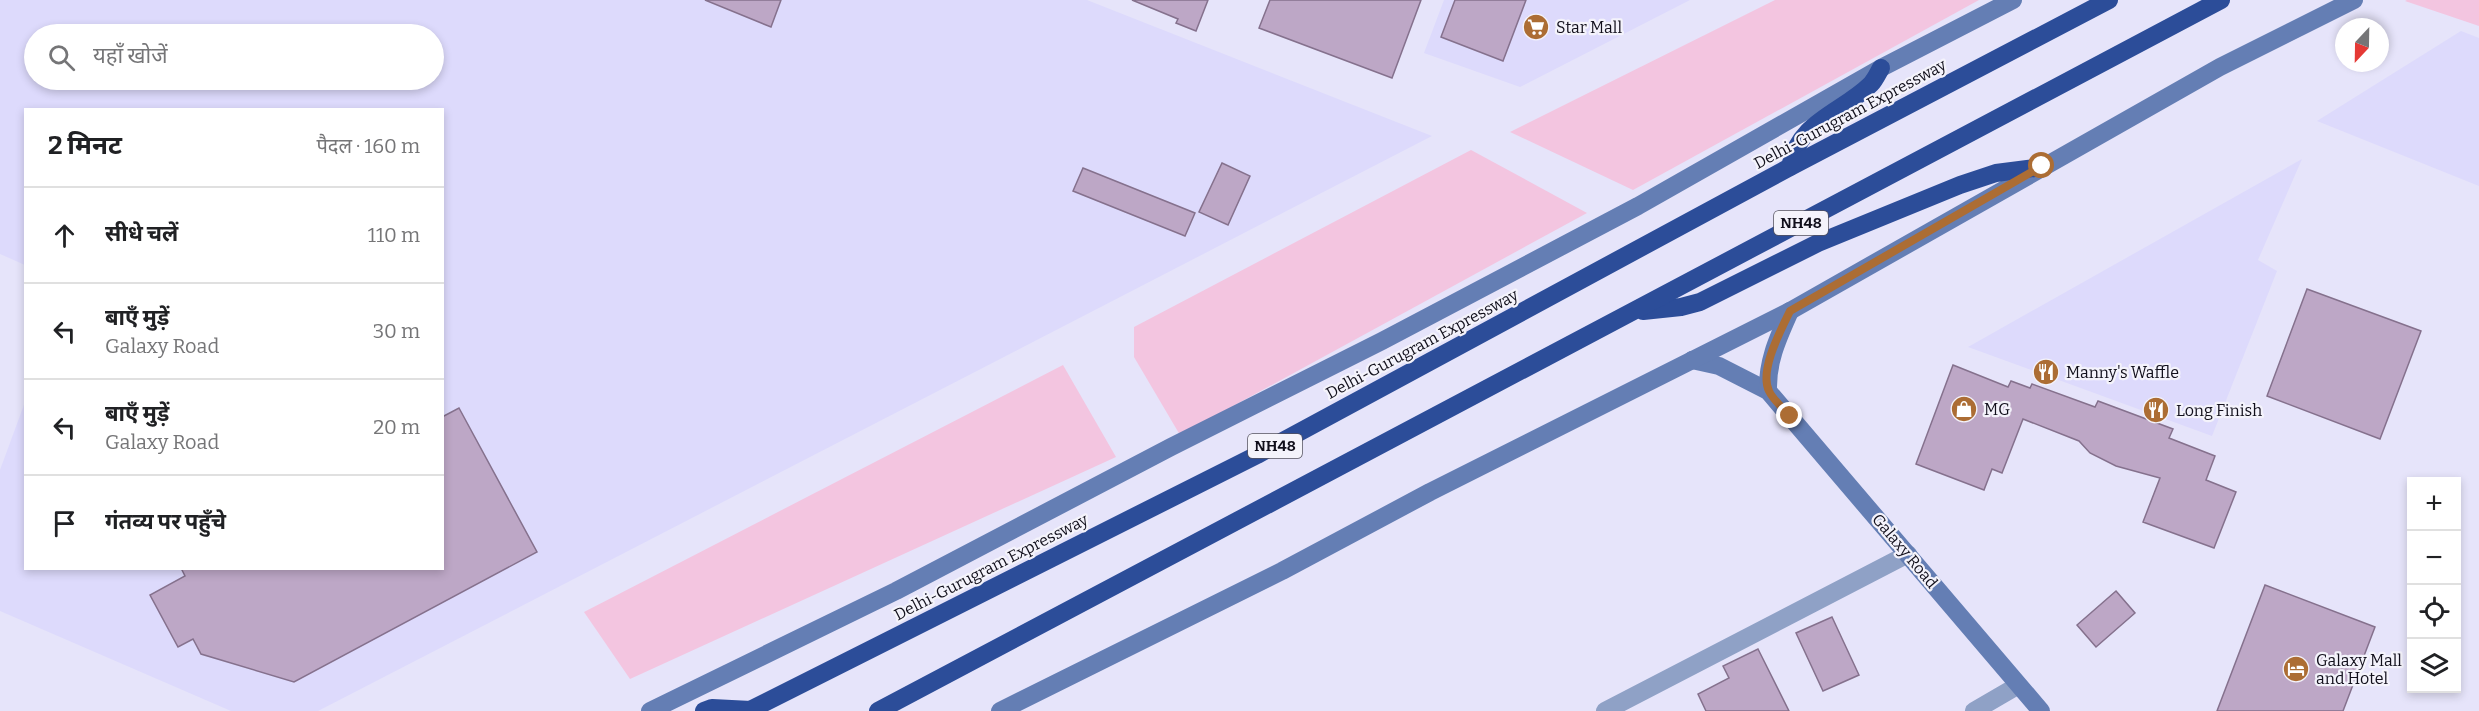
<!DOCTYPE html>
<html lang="hi">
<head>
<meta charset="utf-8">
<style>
  body { margin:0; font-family:Bitter,"Noto Sans Devanagari",serif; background:#f6f6f6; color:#202124 }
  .controls { position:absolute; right:18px; bottom:18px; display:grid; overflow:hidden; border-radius:0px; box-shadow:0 3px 9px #0003 }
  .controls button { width:54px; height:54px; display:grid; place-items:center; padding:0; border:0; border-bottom:2px solid #e0e0e0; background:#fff; color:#202124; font:30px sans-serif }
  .compass { position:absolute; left:2335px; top:18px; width:54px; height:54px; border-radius:50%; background:#fff; box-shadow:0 3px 9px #0003; rotate:202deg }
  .stop { position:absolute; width:18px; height:18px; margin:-14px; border:4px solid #ac6d34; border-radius:50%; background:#fff }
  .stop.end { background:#ac6d34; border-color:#fff; box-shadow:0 2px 6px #0008 }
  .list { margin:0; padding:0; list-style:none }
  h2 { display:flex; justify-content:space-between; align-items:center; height:78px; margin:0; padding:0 24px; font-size:26px }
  h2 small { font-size:20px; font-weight:400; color:#757577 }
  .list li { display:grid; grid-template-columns:39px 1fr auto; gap:18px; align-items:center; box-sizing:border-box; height:96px; padding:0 24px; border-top:2px solid #e0e0e0 }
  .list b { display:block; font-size:22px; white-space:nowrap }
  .list p { margin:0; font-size:20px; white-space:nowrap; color:#757577 }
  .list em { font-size:20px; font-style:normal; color:#757577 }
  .icon { flex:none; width:33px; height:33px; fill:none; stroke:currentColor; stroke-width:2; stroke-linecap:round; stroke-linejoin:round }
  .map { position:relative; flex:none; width:2479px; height:711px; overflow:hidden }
  .search { position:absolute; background:#fff; box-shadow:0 3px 9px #0003; left:24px; top:24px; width:420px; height:66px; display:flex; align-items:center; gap:15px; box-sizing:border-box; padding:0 21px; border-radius:33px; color:#757577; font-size:22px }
  .panel { position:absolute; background:#fff; box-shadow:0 3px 9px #0003; left:24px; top:108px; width:420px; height:462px; border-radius:0px }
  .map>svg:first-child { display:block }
</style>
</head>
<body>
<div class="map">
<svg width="2479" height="711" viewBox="0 0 2479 711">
  <rect width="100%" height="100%" fill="#e6e4fa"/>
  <g fill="#dddafc" fill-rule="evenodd">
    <path d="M 0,0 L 1087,0 L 1432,136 L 318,711 L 231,711 L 0,611 L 0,470 L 25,402 L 26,568 L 442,568 L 442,110 L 26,110 L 25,265 L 0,254 ZM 34,34 L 434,34 L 434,80 L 34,80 Z"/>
    <path d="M 1444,0 L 1690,0 L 1520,87 L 1424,53 Z"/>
    <path d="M 2461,31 L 2479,38 L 2479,186 L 2317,121 Z"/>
    <path d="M 2302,159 L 2258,260 L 2277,271 L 2212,436 L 1968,347 Z"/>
  </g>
  <g fill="#f3c5e0">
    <path d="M 1775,0 L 1979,0 L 1633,190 L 1510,132 Z"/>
    <path d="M 2407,0 L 2479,0 L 2479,26 L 2405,1 Z"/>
    <path d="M 1471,150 L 1587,213 L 1180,435 L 1134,357 L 1134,327 Z"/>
    <path d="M 1063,365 L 1116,457 L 630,679 L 584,612 Z"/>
  </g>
  <g fill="#bda7c6" stroke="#85718d" stroke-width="1.5">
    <path d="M 705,0 L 781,0 L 771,27 Z"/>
    <path d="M 1132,0 L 1208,0 L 1196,31 L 1176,23 L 1178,19 Z"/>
    <path d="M 1270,0 L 1421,0 L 1392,78 L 1259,28 Z"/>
    <path d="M 1455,0 L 1526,0 L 1503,61 L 1441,37 Z"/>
    <path d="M 1222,163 L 1250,176 L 1228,225 L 1199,212 Z"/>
    <path d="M 1083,168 L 1195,213 L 1185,236 L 1073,191 Z"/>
    <path d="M 2307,289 L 2421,331 L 2380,439 L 2267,396 Z"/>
    <path d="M 1953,365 L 2008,387 L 2011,381 L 2030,388 L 2032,384 L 2095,407 L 2098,401 L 2173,429 L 2169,438 L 2215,456 L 2206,480 L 2236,492 L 2214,548 L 2143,522 L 2160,478 L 2116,466 L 2090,453 L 2079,441 L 2023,419 L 2002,473 L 1992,469 L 1984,490 L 1916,464 Z"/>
    <path d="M 459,408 L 537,552 L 294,682 L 201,654 L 193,639 L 178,647 L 150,595 L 185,576 L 181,568 L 442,568 L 442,417 Z"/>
    <path d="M 2265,585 L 2375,627 L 2343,711 L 2217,711 Z"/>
    <path d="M 2116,591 L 2135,613 L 2096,647 L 2077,625 Z"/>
    <path d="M 1832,617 L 1859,675 L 1823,691 L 1796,633 Z"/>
    <path d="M 1758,649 L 1789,711 L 1706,711 L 1698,694 L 1729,678 L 1723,666 Z"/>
  </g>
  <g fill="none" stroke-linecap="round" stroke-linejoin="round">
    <g stroke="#8fa1c6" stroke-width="18">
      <path d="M 1605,711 L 1908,554"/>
      <path d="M 1974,711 L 2017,686"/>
    </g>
    <g stroke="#647eb4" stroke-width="18">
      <path d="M 1692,360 L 1719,366 L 1768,391 L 2041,711"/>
      <path d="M 1768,391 C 1767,361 1778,338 1790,311"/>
      <path d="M 650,711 L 896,591 L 1171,447 L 1382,341 L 1638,206 L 1881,68 L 2013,0"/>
      <path d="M 1000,711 L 1282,571 L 1430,492 L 1790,311 L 2220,67 L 2354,0"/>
    </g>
    <g stroke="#2c4d99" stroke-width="18">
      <path d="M 1790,167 C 1798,121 1842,113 1871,84 C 1875,80 1878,73 1881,68"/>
      <path d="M 1643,311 L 1681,307 L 1700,302 L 1818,243 L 1960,185 L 1996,173 L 2042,167"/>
      <path d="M 704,711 L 712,708 L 751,710"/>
      <path d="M 748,711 L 1257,455 L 1790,167 L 2109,0"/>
      <path d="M 878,711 L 2221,0"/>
    </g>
  </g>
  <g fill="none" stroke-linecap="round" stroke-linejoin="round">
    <path stroke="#ac6d34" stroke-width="8" d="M 1790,416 C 1784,409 1773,400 1769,391 C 1759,370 1781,330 1790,311 L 2042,166"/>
  </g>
  <defs>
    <g id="supermarket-disc" transform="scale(1.35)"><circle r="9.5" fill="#ac6d34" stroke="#f4f3fb"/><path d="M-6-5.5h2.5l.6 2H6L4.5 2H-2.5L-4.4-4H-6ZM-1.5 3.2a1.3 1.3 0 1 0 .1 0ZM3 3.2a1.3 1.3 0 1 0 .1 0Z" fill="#fff"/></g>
    <g id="restaurant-disc" transform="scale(1.35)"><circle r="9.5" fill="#ac6d34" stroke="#f4f3fb"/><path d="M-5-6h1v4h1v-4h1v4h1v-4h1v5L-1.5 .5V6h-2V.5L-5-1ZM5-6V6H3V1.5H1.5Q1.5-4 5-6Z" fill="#fff"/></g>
    <g id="shop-disc" transform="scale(1.35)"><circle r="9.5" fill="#ac6d34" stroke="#f4f3fb"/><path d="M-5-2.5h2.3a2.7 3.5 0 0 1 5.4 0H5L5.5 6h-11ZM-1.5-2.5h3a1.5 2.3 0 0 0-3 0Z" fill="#fff"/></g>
    <g id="hotel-disc" transform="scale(1.35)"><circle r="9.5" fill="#ac6d34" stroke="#f4f3fb"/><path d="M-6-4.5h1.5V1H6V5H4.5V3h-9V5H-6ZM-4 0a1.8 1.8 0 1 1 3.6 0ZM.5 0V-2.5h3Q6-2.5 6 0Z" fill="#fff"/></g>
  </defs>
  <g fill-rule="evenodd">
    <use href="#supermarket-disc" x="1536" y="27"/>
    <use href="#restaurant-disc" x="2046" y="372"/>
    <use href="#shop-disc" x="1964" y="409"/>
    <use href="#restaurant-disc" x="2156" y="410"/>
    <use href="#hotel-disc" x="2296" y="669"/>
  </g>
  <g text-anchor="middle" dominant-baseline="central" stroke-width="4.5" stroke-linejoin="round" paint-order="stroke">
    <g fill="#f4f3fb" stroke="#55535e" stroke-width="1.5">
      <rect x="1774" y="211" width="54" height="24" rx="4.5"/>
      <rect x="1248" y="434" width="54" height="24" rx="4.5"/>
    </g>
    <g font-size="15" font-weight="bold" fill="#110f1b">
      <text x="1801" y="223">NH48</text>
      <text x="1275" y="446">NH48</text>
    </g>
    <g font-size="16" fill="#110f1b" stroke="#f4f3fb" text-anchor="start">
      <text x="1556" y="27">Star Mall</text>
      <text x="2066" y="372">Manny's Waffle</text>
      <text x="1984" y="409">MG</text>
      <text x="2176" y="410">Long Finish</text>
      <text x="2316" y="660">Galaxy Mall<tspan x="2316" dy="18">and Hotel</tspan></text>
    </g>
    <g font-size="16" fill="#110f1b" stroke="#f4f3fb">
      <text transform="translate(1850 114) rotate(-28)">Delhi-Gurugram Expressway</text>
      <text transform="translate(1422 344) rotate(-28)">Delhi-Gurugram Expressway</text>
      <text transform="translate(1905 551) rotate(50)">Galaxy Road</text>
      <text transform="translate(991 567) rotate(-27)">Delhi-Gurugram Expressway</text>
    </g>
  </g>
</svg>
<div class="controls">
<button>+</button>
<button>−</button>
<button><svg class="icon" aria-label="locate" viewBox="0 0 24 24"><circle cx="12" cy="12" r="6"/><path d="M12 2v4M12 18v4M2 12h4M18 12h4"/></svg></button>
<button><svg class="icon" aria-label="layers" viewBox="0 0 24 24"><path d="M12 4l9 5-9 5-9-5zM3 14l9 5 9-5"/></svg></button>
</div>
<svg class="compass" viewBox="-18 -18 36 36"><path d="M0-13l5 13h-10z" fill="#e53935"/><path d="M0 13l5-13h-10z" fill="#757577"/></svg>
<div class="stop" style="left:2042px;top:166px"></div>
<div class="stop end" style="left:1790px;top:416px"></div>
<div class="search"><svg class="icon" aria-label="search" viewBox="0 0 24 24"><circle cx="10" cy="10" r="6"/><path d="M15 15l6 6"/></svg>यहाँ खोजें</div>
<section class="panel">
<h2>2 मिनट<small>पैदल · 160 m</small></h2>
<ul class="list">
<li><svg class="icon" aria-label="ahead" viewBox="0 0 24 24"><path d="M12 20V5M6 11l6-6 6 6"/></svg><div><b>सीधे चलें</b></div><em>110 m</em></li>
<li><svg class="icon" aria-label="left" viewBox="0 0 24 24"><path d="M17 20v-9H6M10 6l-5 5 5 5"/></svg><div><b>बाएँ मुड़ें</b><p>Galaxy Road</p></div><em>30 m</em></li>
<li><svg class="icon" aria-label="left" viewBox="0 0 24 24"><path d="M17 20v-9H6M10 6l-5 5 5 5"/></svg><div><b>बाएँ मुड़ें</b><p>Galaxy Road</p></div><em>20 m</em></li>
<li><svg class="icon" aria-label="arrive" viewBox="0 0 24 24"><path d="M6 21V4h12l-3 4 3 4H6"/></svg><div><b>गंतव्य पर पहुँचे</b></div></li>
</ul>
</section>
</div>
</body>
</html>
